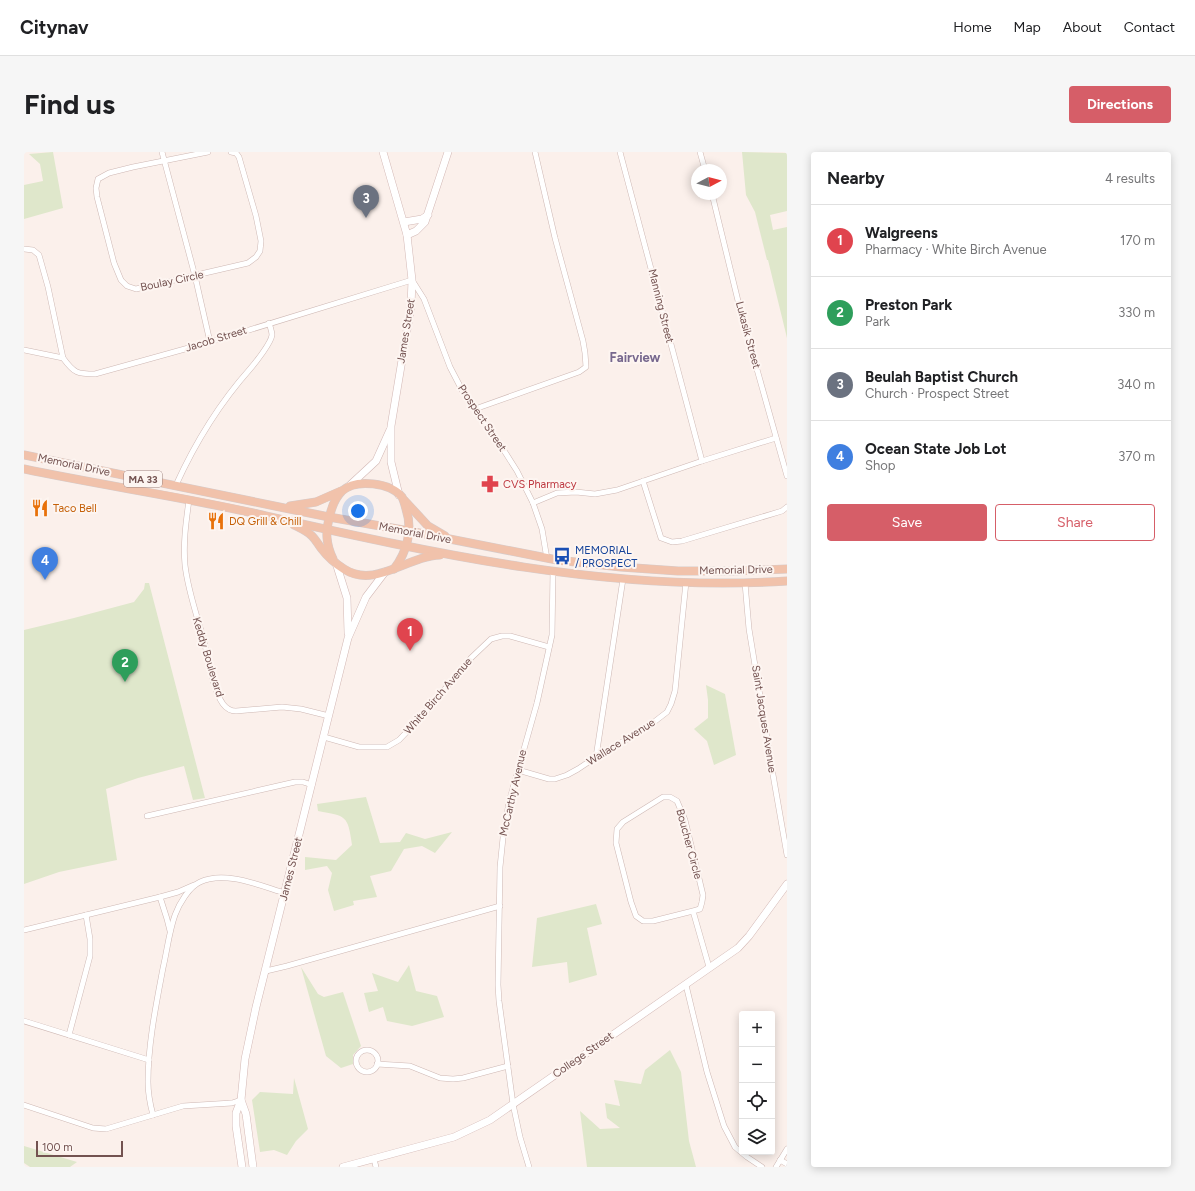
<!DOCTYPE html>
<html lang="en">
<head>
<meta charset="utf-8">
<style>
  body { margin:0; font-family:Figtree,sans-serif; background:#f6f6f6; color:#202124 }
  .controls { position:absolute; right:12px; bottom:12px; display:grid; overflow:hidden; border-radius:4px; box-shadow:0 2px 10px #0003 }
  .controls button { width:36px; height:36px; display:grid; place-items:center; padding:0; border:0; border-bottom:1px solid #e0e0e0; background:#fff; color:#202124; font:20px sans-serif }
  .compass { position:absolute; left:667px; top:12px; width:36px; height:36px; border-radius:50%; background:#fff; box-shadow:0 2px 10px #0003; rotate:83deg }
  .scale { position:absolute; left:12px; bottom:10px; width:87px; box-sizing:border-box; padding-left:4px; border:2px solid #735250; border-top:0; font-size:11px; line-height:14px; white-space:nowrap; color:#735250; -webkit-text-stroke:3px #fdf5f1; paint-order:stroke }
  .you { position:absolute; left:334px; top:359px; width:14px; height:14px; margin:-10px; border:3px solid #fff; border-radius:50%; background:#1a73e8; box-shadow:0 0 0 6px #1a73e833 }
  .badge { display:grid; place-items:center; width:26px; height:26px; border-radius:50%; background:#d65e68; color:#fff; font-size:13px; font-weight:700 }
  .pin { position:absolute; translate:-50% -33px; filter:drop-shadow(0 1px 2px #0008) }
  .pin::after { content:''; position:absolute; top:21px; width:14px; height:12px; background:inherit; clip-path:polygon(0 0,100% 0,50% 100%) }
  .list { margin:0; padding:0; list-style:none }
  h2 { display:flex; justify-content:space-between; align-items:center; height:52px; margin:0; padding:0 16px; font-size:17px }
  h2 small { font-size:13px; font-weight:400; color:#757577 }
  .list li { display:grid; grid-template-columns:26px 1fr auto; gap:12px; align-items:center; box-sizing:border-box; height:72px; padding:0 16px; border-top:1px solid #e0e0e0 }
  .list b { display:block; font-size:15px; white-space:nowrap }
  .list p { margin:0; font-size:13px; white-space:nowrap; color:#757577 }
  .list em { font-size:13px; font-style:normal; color:#757577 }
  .actions { display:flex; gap:8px; padding:12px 16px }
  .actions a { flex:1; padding:9px 0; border:1px solid #d65e68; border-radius:4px; text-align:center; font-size:14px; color:#d65e68 }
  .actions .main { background:#d65e68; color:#fff }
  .icon { flex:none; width:22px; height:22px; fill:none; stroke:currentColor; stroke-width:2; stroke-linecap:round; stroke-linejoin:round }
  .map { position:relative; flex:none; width:763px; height:1015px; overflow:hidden; border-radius:4px }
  header { display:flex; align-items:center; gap:24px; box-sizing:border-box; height:56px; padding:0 20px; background:#fff; border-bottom:1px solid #e0e0e0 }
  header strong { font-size:19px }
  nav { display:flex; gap:22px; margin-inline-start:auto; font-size:14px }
  .intro { display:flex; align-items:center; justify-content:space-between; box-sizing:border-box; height:96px; padding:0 24px }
  h1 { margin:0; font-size:28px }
  .button { padding:10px 18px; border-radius:4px; background:#d65e68; color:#fff; font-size:14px; font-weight:700 }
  main { display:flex; gap:24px; padding:0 24px }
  aside { flex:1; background:#fff; border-radius:4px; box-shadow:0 2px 10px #0003 }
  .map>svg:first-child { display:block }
</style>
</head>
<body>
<header>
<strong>Citynav</strong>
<nav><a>Home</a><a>Map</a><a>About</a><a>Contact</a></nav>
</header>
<div class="intro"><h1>Find us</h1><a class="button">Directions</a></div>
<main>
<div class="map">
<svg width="763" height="1015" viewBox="0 0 763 1015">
  <rect width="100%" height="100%" fill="#fbf0eb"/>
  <g fill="#dfe7cb">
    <path d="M 29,0 L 39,56 L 0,67 L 0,33 L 19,29 L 16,12 L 5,2 Z"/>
    <path d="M 718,0 L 763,1 L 763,59 L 746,63 L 749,78 L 763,75 L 763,186 L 744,108 L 743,108 L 731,60 L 722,43 Z"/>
    <path d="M 121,431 L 125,431 L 181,646 L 169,648 L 160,614 L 114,626 L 82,637 L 93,708 L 35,720 L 0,732 L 0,478 L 50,466 L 110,450 L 120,437 Z"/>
    <path d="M 682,533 L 701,542 L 712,603 L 690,613 L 683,589 L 670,577 L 684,566 L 684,548 Z"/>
    <path d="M 342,645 L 356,691 L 376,690 L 382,681 L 401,687 L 428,680 L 411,701 L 398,694 L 380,697 L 367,719 L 346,724 L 353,745 L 329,749 L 330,753 L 310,759 L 304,738 L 308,721 L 303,714 L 281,718 L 281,705 L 312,708 L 328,693 C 324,663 322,664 294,659 L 293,652 Z"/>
    <path d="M 572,752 L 578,772 L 563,776 L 573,823 L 545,831 L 543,810 L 508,815 L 513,766 Z"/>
    <path d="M 385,813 L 392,839 L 413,844 L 420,865 L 388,874 L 363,869 L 359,855 L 345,860 L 340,841 L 354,839 L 348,821 L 374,830 Z"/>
    <path d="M 277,815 L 294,842 L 300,845 L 319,840 L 337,894 L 329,903 L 329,912 L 317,916 L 302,904 Z"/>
    <path d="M 646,898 L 657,920 L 665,989 L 672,1015 L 563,1015 L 556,959 L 576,977 L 596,976 L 583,966 L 581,951 L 596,954 L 590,928 L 617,932 L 621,918 Z"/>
    <path d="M 270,926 L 284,977 L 272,989 L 263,1003 L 250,998 L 236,1000 L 228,948 L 236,940 L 269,942 Z"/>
    <path d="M 0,994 L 53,1010 L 46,1015 L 6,1015 L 0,1011 Z"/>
  </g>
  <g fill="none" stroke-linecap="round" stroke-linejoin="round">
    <g stroke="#ceb8b4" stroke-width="6">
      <g id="street">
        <path d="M 138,0 L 171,124 L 186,190"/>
        <path d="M 184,0 L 109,15 L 85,21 L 74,27 L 72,36 L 73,45 L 90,111 L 97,128 L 103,134 L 112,137 L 224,111 L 232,105 L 236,99 L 237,89 L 232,64 L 215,5 L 212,1 L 207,0"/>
        <path d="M 596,0 L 678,309"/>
        <path d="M 676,0 L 681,18"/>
        <path d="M 688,42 L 716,157 L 763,324"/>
        <path d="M 0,97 L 9,98 L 15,103 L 24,135 L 39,206"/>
        <path d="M 0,198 L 39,206 C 50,221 53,222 71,222 L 186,190 L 388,128 L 400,147 L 426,215 L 438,238 L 479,297 L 493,319 L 509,351 L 518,377 L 523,407"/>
        <path d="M 451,257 L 555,220 L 562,215 L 561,201 L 559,189 L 531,86 L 511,0"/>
        <path d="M 619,329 L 637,386 L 648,390 L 658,389 L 758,359 L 763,355"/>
        <path d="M 152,333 C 172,289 194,253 226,217 C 232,210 247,191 248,183 C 248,180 246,174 245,171"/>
        <path d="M 165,348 C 162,370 159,391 161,413 C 164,440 174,466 181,493 C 185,510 189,538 199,552 C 202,556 207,559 212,559 L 258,555 L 277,557 L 305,564"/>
        <path d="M 509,351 L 533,341 L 552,340 L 571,342 L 593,338 L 678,309 L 752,286"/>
        <path d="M 721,431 L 725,477 L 748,617 L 763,703"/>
        <path d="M 300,585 L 335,595 L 363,595 L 375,588 L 398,564 L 447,506 L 467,487 L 478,484 L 486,484 L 525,495"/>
        <path d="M 572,605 L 599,427"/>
        <path d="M 494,618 L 525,627 L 531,627 L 543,623 L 554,617 L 572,605 L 621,577 L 643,560 L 647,552 L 651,539 L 662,430"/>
        <path d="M 123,664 L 271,630 L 279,630 L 288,633"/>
        <path d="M 136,745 L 143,767 L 146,779"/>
        <path d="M 669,759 L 676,757 L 678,750 L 679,743 L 661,668 L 653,649 L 646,645 L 639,645 L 599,670 L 593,677 L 592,691 L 607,750 L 612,764 L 619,769 L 629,769 L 669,759 L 685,815"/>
        <path d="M 0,778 L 136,745 L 154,740 L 170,733"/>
        <path d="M 242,819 L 263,814 L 476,754"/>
        <path d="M 662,833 L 683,920 L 700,974 L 711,995 L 723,1005 L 738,1015"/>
        <path d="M 0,869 L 125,908"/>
        <path d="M 45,883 L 66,804 L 66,787 L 62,763"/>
        <circle cx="343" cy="909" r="11"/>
        <path d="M 353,912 L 386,914 L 416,926 L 429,927 L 439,926 L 484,914"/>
        <path d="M 0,953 L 69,976 L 82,977 L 159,954 L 208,951 L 217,948"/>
        <path d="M 129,963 C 126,952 124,942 124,930 C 124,892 132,853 139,816 C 143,799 145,780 151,763 C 155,752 165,735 176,730 C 201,718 237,734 261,741"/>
        <path d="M 350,1007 L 352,1015"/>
        <path d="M 756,1008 L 763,1012"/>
        <path d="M 505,1015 L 496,985 L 489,952 L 475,849 L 474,833 L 476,715 L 479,686 L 485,650 L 513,551 L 528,483 L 529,419"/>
        <path d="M 752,1015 L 763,997"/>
      </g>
    </g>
    <g stroke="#d3b8b5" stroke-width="8">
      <g id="secondary">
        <path d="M 359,0 L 383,83 L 388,128 L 387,154 L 367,274 L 367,310 L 375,343"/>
        <path d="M 380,70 L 398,67 L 404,63"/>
        <path d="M 383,83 L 392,79 L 401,70 L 424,0"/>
        <path d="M 324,335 L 352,309 L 366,278"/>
        <path d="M 312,411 L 323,446 L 324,481"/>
        <path d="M 217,948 L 222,962 L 229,1015"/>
        <path d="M 218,1015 L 212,974 L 212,961 L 217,948 L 221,907 L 232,855 L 324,486 L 342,445 L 361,420"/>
        <path d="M 319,1015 L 430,985 L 466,968 L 714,796 L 725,784 L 763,732"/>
      </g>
    </g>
    <g stroke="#d5cbca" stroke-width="9">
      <g id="primary">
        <path d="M 0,303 L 305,365 L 385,379 L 533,408 L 597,415 L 654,419 L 709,419 L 763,417"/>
        <path d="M 0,317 C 76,333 153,344 229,361 C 404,400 582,441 763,429"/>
        <path d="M 380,348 L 404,374 L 421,384"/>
        <path d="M 266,354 L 292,350 L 317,339"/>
        <path d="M 270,373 C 276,376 283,379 288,384 C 292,388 294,392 297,396 C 303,404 312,412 320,417 C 351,437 383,404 416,403"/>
        <path d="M 309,407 C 302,392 301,380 306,363 C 308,354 312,345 318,339 C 332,326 367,331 378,345 C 380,349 381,353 382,357 C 389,378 383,400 370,417"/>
      </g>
    </g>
    <use href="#street" stroke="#fff" stroke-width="5"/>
    <use href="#secondary" stroke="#fff" stroke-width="7"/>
    <use href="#primary" stroke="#f1c2ab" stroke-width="8"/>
  </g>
  <defs>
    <g id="pharmacy-bare" transform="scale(1.38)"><path d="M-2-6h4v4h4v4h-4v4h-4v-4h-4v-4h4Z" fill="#e0444e" stroke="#fdf5f1" stroke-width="2.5" paint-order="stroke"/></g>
    <g id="restaurant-bare" transform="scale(1.38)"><path d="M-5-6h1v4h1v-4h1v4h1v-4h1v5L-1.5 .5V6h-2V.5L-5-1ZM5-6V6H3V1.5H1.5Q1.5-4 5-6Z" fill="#e8710a" stroke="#fdf5f1" stroke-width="2.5" paint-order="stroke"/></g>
    <g id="bus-bare" transform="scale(1.38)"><path d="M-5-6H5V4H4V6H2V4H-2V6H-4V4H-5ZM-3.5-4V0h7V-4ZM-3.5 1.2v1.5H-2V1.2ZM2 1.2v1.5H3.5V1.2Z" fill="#1a4fb4" stroke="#fdf5f1" stroke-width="2.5" paint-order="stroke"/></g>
  </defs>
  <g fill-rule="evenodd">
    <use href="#pharmacy-bare" x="466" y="332"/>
    <use href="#restaurant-bare" x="16" y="356"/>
    <use href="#restaurant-bare" x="192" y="369"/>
    <use href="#bus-bare" x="538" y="404"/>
  </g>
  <g text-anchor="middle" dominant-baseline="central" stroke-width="4" stroke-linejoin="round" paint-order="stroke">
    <rect fill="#fdf5f1" stroke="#9c8380" stroke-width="1" x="100" y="319" width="38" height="16" rx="3"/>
    <g font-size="10" font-weight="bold" fill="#735250">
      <text x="119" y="327">MA 33</text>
    </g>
    <g font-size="11" fill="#735250" stroke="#fdf5f1">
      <text transform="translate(148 129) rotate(-12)">Boulay Circle</text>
      <text transform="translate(637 154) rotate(76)">Manning Street</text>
      <text transform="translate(382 179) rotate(-81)">James Street</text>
      <text transform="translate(724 183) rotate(75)">Lukasik Street</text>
      <text transform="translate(192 187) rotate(-17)">Jacob Street</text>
      <text transform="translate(458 266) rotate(56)">Prospect Street</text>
      <text transform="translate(50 313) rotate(12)">Memorial Drive</text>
      <text transform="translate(391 381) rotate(11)">Memorial Drive</text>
      <text transform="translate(712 418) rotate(-1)">Memorial Drive</text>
      <text transform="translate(184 505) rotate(73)">Keddy Boulevard</text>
      <text transform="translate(414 544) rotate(-49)">White Birch Avenue</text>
      <text transform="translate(740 567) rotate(81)">Saint Jacques Avenue</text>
      <text transform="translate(597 590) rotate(-32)">Wallace Avenue</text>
      <text transform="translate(489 641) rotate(-77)">McCarthy Avenue</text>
      <text transform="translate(665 692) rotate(75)">Boucher Circle</text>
      <text transform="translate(267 717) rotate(-76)">James Street</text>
      <text transform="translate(559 903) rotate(-35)">College Street</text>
    </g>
    <g font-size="11" fill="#be3a42" stroke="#fdf5f1" text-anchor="start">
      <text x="479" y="332">CVS Pharmacy</text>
    </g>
    <g font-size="11" fill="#c56008" stroke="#fdf5f1" text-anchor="start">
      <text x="29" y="356">Taco Bell</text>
      <text x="205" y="369">DQ Grill &amp; Chill</text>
    </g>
    <g font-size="11" fill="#164399" stroke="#fdf5f1" text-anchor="start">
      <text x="551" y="398">MEMORIAL<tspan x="551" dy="13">/ PROSPECT</tspan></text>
    </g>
    <g font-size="13" font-weight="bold" fill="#77688e" stroke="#fdf5f1">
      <text x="611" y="205">Fairview</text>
    </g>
  </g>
</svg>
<div class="controls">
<button>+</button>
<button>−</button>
<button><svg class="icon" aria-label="locate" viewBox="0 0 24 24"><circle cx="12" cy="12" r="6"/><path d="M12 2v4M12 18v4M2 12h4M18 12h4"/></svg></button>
<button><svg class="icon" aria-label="layers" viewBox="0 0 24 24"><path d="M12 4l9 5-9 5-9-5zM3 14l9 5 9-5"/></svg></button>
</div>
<svg class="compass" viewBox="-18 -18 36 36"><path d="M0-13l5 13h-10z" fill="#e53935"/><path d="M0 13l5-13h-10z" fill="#757577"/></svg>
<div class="scale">100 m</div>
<div class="you"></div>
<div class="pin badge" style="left:386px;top:499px;background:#e0444e">1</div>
<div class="pin badge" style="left:101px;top:530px;background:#2e9e5b">2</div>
<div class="pin badge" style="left:342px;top:66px;background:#6b7280">3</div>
<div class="pin badge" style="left:21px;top:428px;background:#3f7fe0">4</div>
</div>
<aside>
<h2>Nearby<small>4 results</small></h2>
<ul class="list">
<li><span class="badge" style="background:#e0444e">1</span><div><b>Walgreens</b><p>Pharmacy · White Birch Avenue</p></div><em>170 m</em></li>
<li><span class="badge" style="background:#2e9e5b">2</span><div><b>Preston Park</b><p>Park</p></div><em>330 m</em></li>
<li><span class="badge" style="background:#6b7280">3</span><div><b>Beulah Baptist Church</b><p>Church · Prospect Street</p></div><em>340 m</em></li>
<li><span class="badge" style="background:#3f7fe0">4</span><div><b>Ocean State Job Lot</b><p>Shop</p></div><em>370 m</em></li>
</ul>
<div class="actions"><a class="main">Save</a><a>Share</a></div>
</aside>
</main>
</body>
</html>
